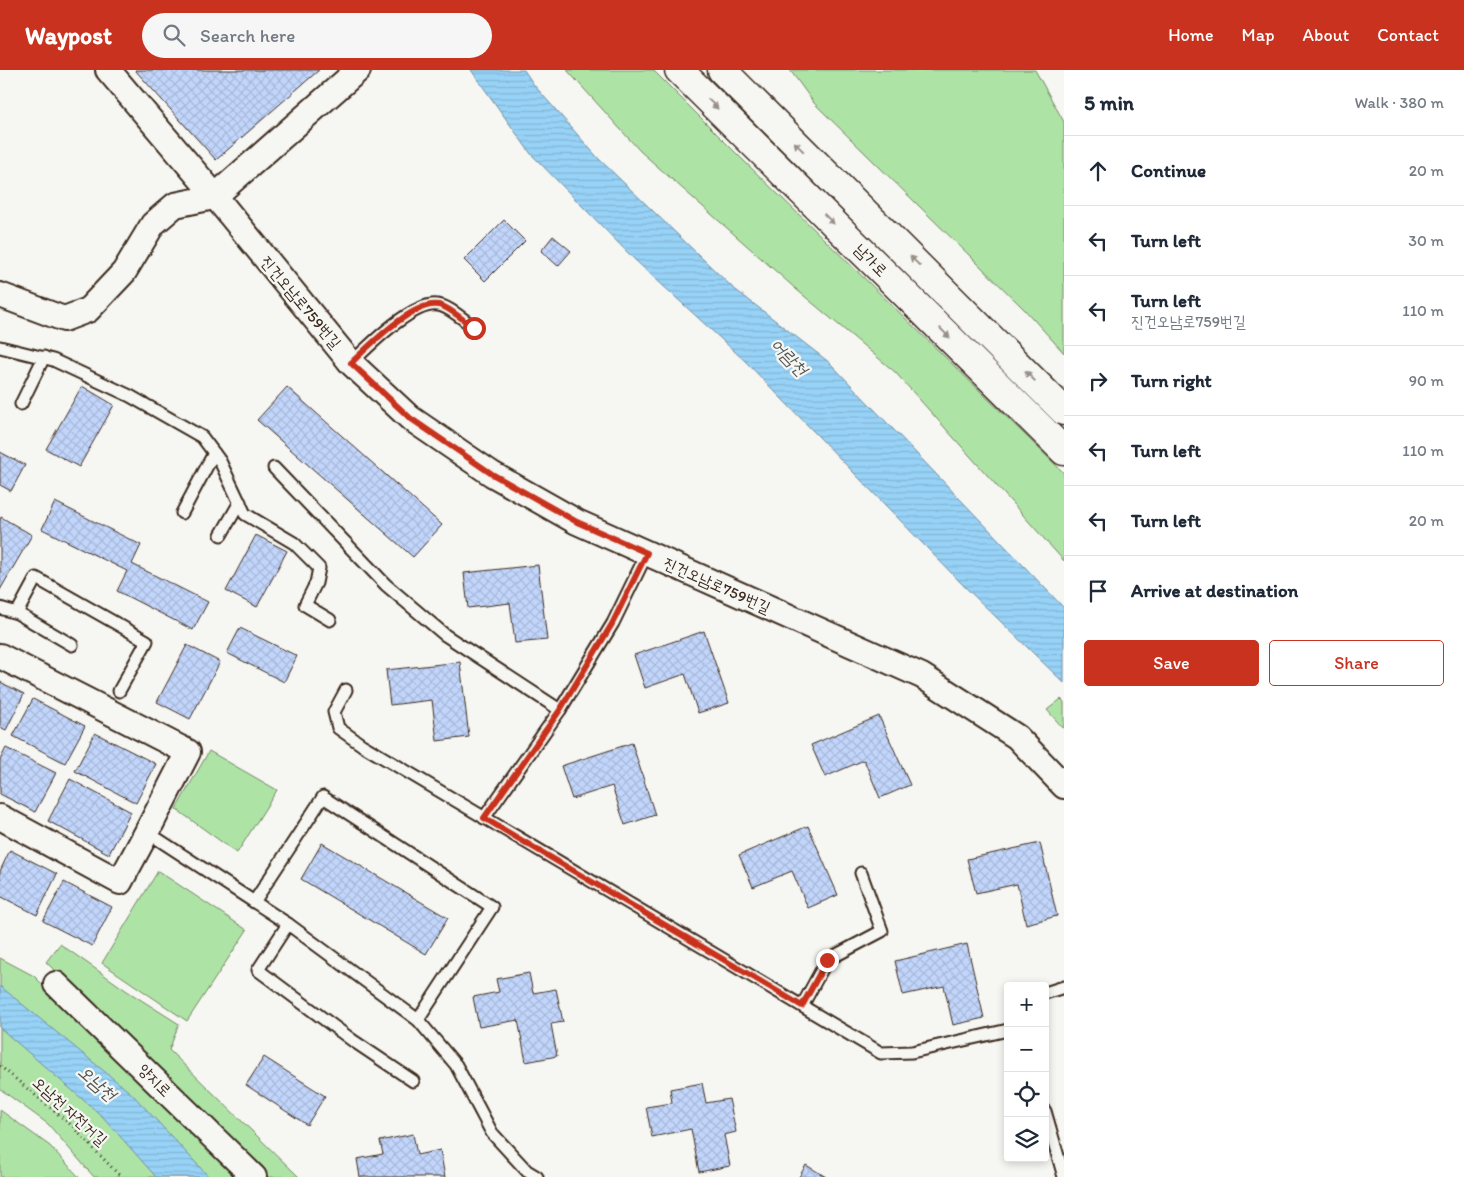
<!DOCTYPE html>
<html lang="en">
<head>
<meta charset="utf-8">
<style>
  body { margin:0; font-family:Itim,"Poor Story",sans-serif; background:#f6f6f7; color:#1f2937 }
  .controls { position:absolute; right:15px; bottom:15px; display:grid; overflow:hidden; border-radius:5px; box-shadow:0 2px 8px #0003 }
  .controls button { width:45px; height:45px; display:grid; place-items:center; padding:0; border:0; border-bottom:1px solid #e0e1e3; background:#fff; color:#1f2937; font:25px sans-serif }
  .stop { position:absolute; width:15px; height:15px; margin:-11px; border:4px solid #c8321e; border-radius:50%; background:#fff }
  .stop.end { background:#c8321e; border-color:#fff; box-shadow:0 1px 5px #0008 }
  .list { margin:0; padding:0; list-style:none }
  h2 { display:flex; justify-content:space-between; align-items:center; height:65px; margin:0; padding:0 20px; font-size:21px }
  h2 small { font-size:16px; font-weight:400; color:#747a83 }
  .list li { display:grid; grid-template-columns:32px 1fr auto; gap:15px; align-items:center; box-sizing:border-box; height:70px; padding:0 20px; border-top:1px solid #e0e1e3 }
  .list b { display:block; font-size:19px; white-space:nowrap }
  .list p { margin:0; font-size:16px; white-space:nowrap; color:#747a83 }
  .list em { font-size:16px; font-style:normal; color:#747a83 }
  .actions { display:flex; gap:10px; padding:15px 20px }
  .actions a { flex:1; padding:11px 0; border:1px solid #c8321e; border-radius:5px; text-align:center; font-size:18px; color:#c8321e }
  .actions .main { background:#c8321e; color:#fff }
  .icon { flex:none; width:28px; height:28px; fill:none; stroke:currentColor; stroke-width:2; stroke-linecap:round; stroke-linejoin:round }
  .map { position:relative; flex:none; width:1064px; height:1107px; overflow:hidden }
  header { display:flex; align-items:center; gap:30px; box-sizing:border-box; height:70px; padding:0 25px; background:#c8321e; color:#fff }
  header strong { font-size:24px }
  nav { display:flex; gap:28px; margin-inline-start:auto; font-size:18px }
  .search { width:350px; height:45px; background:#f6f6f7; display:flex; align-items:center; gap:12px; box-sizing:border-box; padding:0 18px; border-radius:28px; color:#747a83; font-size:19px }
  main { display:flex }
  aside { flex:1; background:#fff }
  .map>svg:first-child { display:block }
</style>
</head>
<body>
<header>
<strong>Waypost</strong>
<div class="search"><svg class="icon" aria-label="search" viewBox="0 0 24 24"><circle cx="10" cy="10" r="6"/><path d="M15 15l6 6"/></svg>Search here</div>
<nav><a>Home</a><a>Map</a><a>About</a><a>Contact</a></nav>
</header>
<main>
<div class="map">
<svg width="1064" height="1107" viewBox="0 0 1064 1107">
  <defs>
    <pattern id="water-rules" width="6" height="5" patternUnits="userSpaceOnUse" patternTransform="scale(1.25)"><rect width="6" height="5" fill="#97d2f7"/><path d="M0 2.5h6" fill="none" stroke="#83b4d3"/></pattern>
    <pattern id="building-cross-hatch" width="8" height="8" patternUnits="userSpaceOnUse" patternTransform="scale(1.25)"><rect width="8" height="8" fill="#c2d6fc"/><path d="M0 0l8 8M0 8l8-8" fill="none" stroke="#a8b8d8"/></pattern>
  </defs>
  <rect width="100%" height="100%" fill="#f6f6f2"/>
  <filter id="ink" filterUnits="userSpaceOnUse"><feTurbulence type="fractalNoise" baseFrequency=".02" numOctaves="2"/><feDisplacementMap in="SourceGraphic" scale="10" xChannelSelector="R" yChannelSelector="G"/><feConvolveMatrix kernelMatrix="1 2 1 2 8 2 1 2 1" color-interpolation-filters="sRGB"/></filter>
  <g filter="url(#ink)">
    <g fill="#aee3a6" stroke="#748662">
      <path d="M 567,0 L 653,0 L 743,90 L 1064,403 L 1064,491 L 895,302 L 797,220 L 640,81 Z"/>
      <path d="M 790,0 L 1035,0 L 1064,52 L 1064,283 L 1024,239 L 814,33 Z"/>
      <path d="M 1061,629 L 1064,632 L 1064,659 L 1047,640 Z"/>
      <path d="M 209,681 L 277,720 L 237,783 L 176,739 Z"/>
      <path d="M 158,801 L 247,860 L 187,951 L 102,893 Z"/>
      <path d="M 60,874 L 127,921 L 179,954 L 169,980 L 299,1107 L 268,1107 L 159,1004 L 46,892 Z"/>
      <path d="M 0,888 L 34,906 L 141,1013 L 241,1107 L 94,1107 L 48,1054 L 0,1019 Z"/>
      <path d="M 0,1040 L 50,1076 L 79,1107 L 0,1107 Z"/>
    </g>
    <g fill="url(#water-rules)" stroke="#728fa0">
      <path d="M 471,0 L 524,0 L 534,15 L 598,88 L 732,217 L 830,293 L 1064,538 L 1064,613 L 964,516 L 745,291 L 635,190 L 531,84 Z"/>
      <path d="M 0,916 L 132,1024 L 209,1107 L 156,1107 L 103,1047 L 0,958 Z"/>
    </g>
    <g fill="url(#building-cross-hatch)" stroke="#3b2a1e">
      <path d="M 135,0 L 319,0 L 216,90 Z"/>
      <path d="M 504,150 L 525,171 L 485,211 L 464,190 Z"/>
      <path d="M 553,166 L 571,181 L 558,196 L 541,181 Z"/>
      <path d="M 82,316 L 114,335 L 79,397 L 46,379 Z"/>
      <path d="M 287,317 L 442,455 L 413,487 L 257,350 Z"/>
      <path d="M 0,382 L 25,395 L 11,421 L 0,415 Z"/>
      <path d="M 55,432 L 141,475 L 132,494 L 208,532 L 193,560 L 117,521 L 127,501 L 42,459 Z"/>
      <path d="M 1,447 L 32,465 L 0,520 L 0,450 Z"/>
      <path d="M 256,465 L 287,481 L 257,537 L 226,521 Z"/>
      <path d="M 538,495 L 547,570 L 515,573 L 510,533 L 468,538 L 464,503 Z"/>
      <path d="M 240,558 L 297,586 L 284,612 L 227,583 Z"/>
      <path d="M 704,561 L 729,633 L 698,643 L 685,604 L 645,618 L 634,585 Z"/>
      <path d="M 187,575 L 220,592 L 190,649 L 157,632 Z"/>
      <path d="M 460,592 L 469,667 L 437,671 L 432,630 L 390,635 L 386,600 Z"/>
      <path d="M 0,612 L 24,624 L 6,660 L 0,657 Z"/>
      <path d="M 33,629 L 85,656 L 65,693 L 13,666 Z"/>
      <path d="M 879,646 L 910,715 L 880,728 L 864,690 L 825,707 L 811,675 Z"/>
      <path d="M 95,663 L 156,694 L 136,733 L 75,701 Z"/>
      <path d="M 632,673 L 655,745 L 625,755 L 612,716 L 572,729 L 561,696 Z"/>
      <path d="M 6,678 L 56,703 L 35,742 L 0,724 L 0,690 Z"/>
      <path d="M 70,709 L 131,742 L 109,784 L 48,751 Z"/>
      <path d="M 808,756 L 838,825 L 808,838 L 792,801 L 753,817 L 739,785 Z"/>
      <path d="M 322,773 L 448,848 L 426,884 L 301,809 Z"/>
      <path d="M 1040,773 L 1057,846 L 1026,854 L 1017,814 L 976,823 L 967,789 Z"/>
      <path d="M 10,780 L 57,804 L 37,845 L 0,826 L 0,801 Z"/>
      <path d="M 64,812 L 112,837 L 92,876 L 43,851 Z"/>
      <path d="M 967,874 L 984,948 L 953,955 L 944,916 L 903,925 L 895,891 Z"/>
      <path d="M 529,903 L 533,923 L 556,919 L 563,952 L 551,954 L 557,986 L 526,992 L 518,950 L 479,957 L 473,927 L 499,922 L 496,909 Z"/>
      <path d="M 264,987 L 325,1026 L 307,1055 L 246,1015 Z"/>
      <path d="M 702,1013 L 706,1033 L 729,1029 L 736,1062 L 724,1065 L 730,1096 L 699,1102 L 691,1059 L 652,1067 L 646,1037 L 672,1033 L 670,1019 Z"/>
      <path d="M 413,1064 L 417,1085 L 440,1080 L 445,1107 L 360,1107 L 357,1089 L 383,1084 L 380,1071 Z"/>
      <path d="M 806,1095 L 826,1107 L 799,1107 Z"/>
    </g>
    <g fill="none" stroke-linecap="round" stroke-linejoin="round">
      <g stroke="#3b2a1e" stroke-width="15">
        <g id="service">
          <path d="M 0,277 L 53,290 L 130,326 L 202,367 L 220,391 L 245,444 L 294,473 L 319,498 L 316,513 L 305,535 L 330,550"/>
          <path d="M 351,293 C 368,277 417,226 442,236 C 452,239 465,251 474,257"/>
          <path d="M 21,334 L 44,287"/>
          <path d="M 274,398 L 386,515 L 445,565 L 560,640"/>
          <path d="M 182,443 L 214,383"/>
          <path d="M 221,465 L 240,432"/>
          <path d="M 0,538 L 17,543 L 72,575"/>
          <path d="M 17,543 L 36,508 L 147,571 L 119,621"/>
          <path d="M 346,620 L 334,642 L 338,658 L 362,675 L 881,983 L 912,982 L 1008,960"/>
          <path d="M 484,748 L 560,640 L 613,553 L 647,483"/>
          <path d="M 147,762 L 288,854 L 418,950 L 456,995 L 492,1063 L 527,1101 L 537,1107"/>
          <path d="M 254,832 L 323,727 L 492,837 L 418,950"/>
          <path d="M 288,854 L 258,900 L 352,970 L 413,1011"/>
          <path d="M 1045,923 L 1064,917"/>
          <path d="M 802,936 L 827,890 L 882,861 L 861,803"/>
          <path d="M 1045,1041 L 1064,1107"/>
        </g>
      </g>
      <g stroke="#3b2a1e" stroke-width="28">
        <g id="minor">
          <path d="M 108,0 L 205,114 L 351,293 L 410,348 L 492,404 L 577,452 L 922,606 L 1017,667 L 1064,716"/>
          <path d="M 0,225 L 64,249 L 88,240 L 124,202 L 153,154 L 175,135 L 214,127 L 358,0"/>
          <path d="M 0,586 L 188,682 L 147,762 L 120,812 L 0,747"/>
          <path d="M 56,914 L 254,1107"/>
        </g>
      </g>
      <g stroke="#3b2a1e" stroke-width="31">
        <g id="secondary">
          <path d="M 679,0 L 1064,381"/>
          <path d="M 722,0 L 1064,341"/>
        </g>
      </g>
      <path stroke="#3b2a1e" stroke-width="3" stroke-dasharray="1 4" stroke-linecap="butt" d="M 0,996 L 70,1054 L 121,1107"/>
      <use href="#service" stroke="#f6f6f2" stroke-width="11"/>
      <use href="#minor" stroke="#f6f6f2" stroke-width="24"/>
      <use href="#secondary" stroke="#f6f6f2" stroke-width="28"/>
    </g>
    <defs><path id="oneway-solid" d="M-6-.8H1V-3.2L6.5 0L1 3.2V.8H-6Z" transform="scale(1.25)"/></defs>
    <g fill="#989088">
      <use href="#oneway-solid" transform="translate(713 34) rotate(45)"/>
      <use href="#oneway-solid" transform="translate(799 77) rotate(-135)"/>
      <use href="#oneway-solid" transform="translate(829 149) rotate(45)"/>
      <use href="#oneway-solid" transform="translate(915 191) rotate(-135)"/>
      <use href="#oneway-solid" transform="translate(945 263) rotate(45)"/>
      <use href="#oneway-solid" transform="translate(1030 306) rotate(-135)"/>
    </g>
  </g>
  <g fill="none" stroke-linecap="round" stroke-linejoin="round" filter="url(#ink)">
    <path stroke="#c8321e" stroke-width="6" d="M 474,258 C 465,251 452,240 442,236 C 417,226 368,277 351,293 L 410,348 L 492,404 L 577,452 L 647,483 L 612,554 L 560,640 L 484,748 L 802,936 L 827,890"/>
  </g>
  <g text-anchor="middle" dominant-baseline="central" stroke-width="4.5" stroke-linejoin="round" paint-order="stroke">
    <g font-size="16" fill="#3b2a1e" stroke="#f6f6f2">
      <text transform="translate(871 190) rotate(45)">남가로</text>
      <text transform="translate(301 232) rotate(50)">진건오남로759번길</text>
      <text transform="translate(717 515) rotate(24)">진건오남로759번길</text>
      <text transform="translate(155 1010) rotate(45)">양지로</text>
      <text transform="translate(70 1041) rotate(42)">오남천 자전거길</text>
    </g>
    <g font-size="18" font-style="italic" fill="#525454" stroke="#f6f6f2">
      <text transform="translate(789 287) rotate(46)">어람천</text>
      <text transform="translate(97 1013) rotate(41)">오남천</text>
    </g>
  </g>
</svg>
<div class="controls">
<button>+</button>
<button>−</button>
<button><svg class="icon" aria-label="locate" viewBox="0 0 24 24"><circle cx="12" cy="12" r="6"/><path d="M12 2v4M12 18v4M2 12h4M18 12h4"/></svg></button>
<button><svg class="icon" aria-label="layers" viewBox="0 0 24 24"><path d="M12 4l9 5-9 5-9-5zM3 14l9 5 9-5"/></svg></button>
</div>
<div class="stop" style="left:474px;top:258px"></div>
<div class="stop end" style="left:827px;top:890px"></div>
</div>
<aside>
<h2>5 min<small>Walk · 380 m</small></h2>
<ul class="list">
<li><svg class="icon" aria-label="ahead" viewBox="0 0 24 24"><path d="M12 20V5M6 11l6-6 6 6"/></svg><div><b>Continue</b></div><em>20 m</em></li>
<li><svg class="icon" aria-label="left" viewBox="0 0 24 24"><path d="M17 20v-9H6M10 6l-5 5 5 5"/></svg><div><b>Turn left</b></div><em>30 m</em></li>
<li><svg class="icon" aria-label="left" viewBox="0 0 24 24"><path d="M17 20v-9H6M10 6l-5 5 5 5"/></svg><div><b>Turn left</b><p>진건오남로759번길</p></div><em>110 m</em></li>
<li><svg class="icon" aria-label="right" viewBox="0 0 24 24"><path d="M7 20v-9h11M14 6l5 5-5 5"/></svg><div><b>Turn right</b></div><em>90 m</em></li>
<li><svg class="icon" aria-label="left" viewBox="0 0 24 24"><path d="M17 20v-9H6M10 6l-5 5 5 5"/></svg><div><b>Turn left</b></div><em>110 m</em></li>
<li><svg class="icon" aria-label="left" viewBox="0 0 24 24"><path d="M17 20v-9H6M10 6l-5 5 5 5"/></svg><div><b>Turn left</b></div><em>20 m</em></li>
<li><svg class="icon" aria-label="arrive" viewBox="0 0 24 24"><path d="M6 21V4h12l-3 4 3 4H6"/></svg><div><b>Arrive at destination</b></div></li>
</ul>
<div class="actions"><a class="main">Save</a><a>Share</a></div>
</aside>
</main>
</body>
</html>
